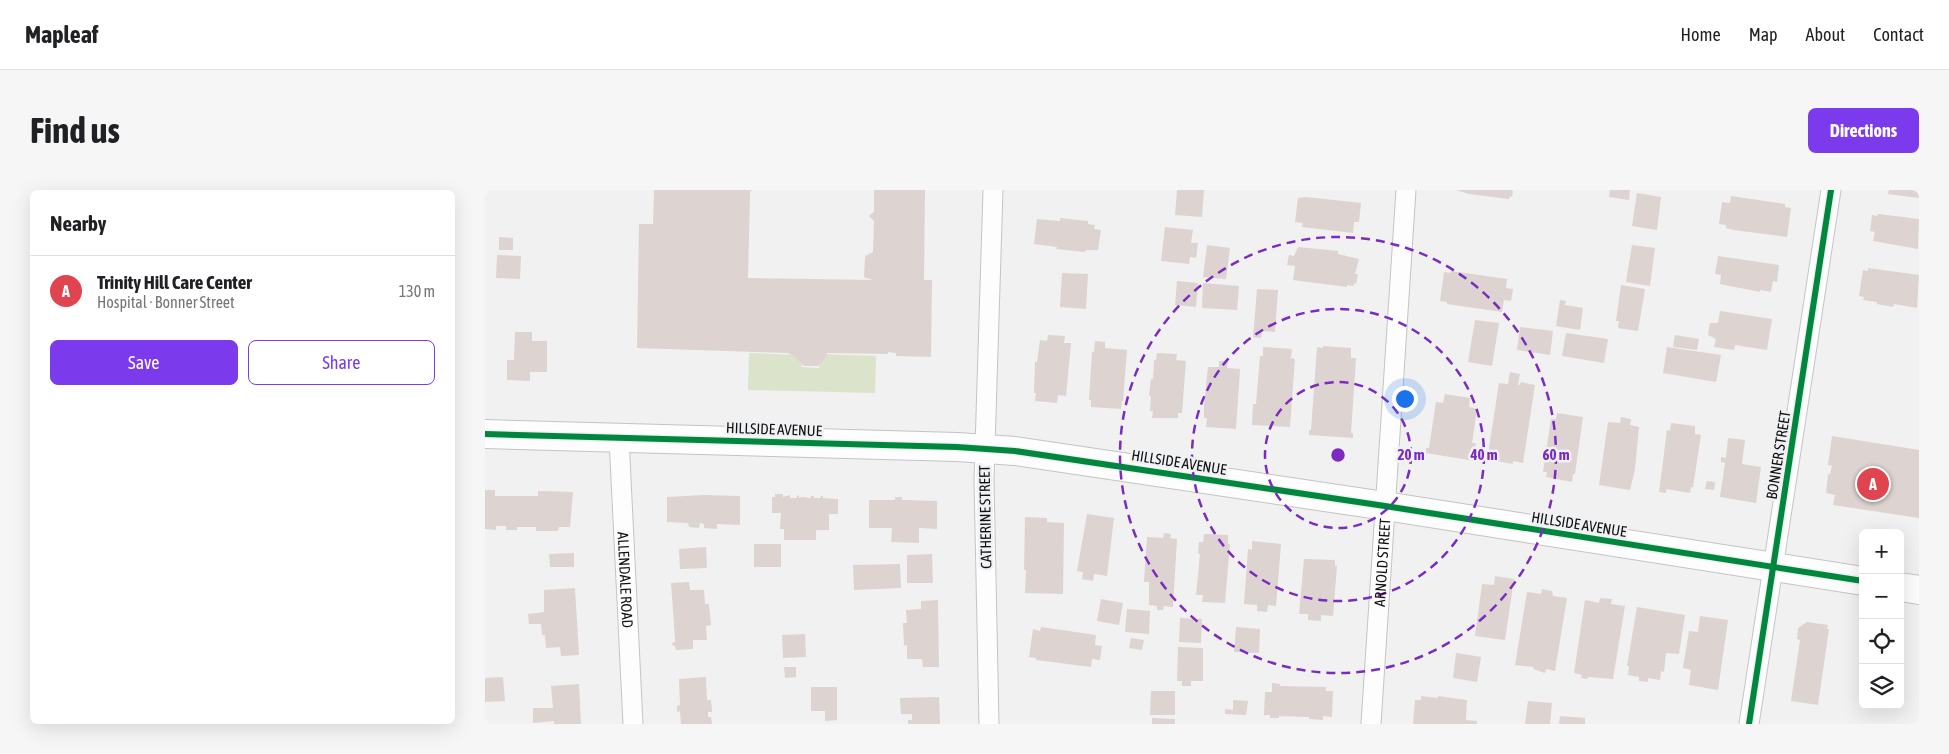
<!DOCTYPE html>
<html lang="en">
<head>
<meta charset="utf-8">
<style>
  body { margin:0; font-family:"Asap Condensed",sans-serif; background:#f6f6f6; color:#202124 }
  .controls { position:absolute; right:15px; bottom:15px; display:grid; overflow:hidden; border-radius:8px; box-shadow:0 5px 20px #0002 }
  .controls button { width:45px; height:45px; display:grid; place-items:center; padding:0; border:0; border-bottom:1px solid #e0e0e0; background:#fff; color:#202124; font:25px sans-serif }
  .you { position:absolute; left:919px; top:208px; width:18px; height:18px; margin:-12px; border:4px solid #fff; border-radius:50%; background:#1a73e8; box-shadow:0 0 0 8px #1a73e833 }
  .badge { display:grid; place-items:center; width:32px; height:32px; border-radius:50%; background:#7c3aed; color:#fff; font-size:16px; font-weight:700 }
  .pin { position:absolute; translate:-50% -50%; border:2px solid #fff; box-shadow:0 1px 5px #0006 }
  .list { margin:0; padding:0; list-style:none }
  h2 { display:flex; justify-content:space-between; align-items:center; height:65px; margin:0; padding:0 20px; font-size:21px }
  h2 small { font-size:16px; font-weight:400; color:#757577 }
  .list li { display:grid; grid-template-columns:32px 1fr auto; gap:15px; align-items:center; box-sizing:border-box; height:70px; padding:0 20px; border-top:1px solid #e0e0e0 }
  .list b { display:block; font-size:19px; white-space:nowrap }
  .list p { margin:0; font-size:16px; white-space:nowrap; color:#757577 }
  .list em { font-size:16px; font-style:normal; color:#757577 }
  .actions { display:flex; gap:10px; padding:15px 20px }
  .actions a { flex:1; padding:11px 0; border:1px solid #7c3aed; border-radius:8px; text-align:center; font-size:18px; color:#7c3aed }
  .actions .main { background:#7c3aed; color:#fff }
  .icon { flex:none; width:28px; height:28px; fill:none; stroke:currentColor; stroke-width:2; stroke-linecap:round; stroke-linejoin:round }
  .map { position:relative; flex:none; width:1434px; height:534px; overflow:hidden; border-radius:8px }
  header { display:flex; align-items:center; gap:30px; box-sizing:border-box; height:70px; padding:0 25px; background:#fff; border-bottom:1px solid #e0e0e0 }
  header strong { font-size:24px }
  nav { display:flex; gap:28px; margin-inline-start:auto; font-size:18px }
  .intro { display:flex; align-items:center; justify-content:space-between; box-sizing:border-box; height:120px; padding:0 30px }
  h1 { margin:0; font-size:35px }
  .button { padding:12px 22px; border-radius:8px; background:#7c3aed; color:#fff; font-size:18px; font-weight:700 }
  main { display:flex; gap:30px; padding:0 30px }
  aside { flex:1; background:#fff; border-radius:8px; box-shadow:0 5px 20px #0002 }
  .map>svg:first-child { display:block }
</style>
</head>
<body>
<header>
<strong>Mapleaf</strong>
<nav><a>Home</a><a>Map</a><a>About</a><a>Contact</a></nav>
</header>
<div class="intro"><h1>Find us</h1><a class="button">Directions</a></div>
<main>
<aside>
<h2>Nearby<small></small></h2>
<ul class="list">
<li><span class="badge" style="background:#e0444e">A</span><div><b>Trinity Hill Care Center</b><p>Hospital · Bonner Street</p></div><em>130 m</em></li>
</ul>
<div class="actions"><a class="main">Save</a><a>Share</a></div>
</aside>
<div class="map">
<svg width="1434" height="534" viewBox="0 0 1434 534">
  <rect width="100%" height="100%" fill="#f1f1f2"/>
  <path fill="#dbe4cb" d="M 264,163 L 317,165 L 317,177 L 334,178 L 335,164 L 391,166 L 390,203 L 263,200 Z"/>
  <g fill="#ddd3d0">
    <path d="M 169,0 L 267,0 L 265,2 L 263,88 L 388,90 L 379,87 L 380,66 L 388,62 L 389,31 L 384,26 L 389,22 L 389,0 L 440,0 L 439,90 L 447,90 L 446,167 L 411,166 L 411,163 L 403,162 L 403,164 L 342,163 L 342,166 L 333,176 L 319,176 L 309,166 L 303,163 L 152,158 L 154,34 L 168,34 Z"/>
    <path d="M 692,0 L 719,0 L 717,27 L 690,25 Z"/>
    <path d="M 971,0 L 1026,0 L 1028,1 L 1027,7 L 1025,6 L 1024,9 L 984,4 Z"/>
    <path d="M 1125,0 L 1145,0 L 1144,10 L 1124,7 Z"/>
    <path d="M 1404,0 L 1434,0 L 1434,8 L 1403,4 Z"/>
    <path d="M 1152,3 L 1176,7 L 1172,40 L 1147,36 Z"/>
    <path d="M 1246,6 L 1300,14 L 1300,17 L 1306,18 L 1302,47 L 1249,40 L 1241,38 L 1241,35 L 1234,34 L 1237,12 L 1245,13 Z"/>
    <path d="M 821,7 L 876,13 L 874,32 L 869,32 L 868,43 L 817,37 L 818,33 L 810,32 L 813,8 Z"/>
    <path d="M 1393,24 L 1434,29 L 1433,59 L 1388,51 L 1390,42 L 1385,41 L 1387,25 L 1392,26 Z"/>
    <path d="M 575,28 L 603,31 L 603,34 L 610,35 L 609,39 L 616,40 L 613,60 L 601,60 L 600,62 L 571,59 L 572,57 L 549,54 L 552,29 L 575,31 Z"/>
    <path d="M 680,37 L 708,40 L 706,53 L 713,53 L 711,68 L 705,67 L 704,74 L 676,71 Z"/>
    <path d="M 14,47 L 28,48 L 28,60 L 14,60 Z"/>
    <path d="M 722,55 L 745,58 L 741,89 L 718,87 Z"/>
    <path d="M 1147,55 L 1170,58 L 1165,96 L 1141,92 Z"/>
    <path d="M 813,57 L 853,61 L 853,64 L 874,69 L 870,84 L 873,84 L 871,94 L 869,93 L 869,96 L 862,95 L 862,97 L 808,90 L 810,76 L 802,75 L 804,65 L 809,66 Z"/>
    <path d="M 12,65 L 36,66 L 35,89 L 11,88 Z"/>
    <path d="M 1233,66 L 1294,75 L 1292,92 L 1288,91 L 1286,102 L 1275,100 L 1275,102 L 1235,94 L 1236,85 L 1230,84 Z"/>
    <path d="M 1383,78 L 1434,85 L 1432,118 L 1409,114 L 1408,117 L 1392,114 L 1392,112 L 1378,110 L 1379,107 L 1374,106 L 1378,80 L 1383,81 Z"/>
    <path d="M 966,81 L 1022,89 L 1021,98 L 1028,99 L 1026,111 L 1019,110 L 1017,122 L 962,114 L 962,112 L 955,111 L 959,82 L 966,83 Z"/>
    <path d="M 577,83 L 603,84 L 601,119 L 575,117 Z"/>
    <path d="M 692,91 L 713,93 L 711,117 L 690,115 Z"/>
    <path d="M 718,93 L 754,96 L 752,120 L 717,118 Z"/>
    <path d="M 1136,95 L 1160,99 L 1153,141 L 1133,138 L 1134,131 L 1131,131 Z"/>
    <path d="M 772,99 L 793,100 L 790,142 L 777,141 L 776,148 L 768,147 Z"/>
    <path d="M 1075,110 L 1081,111 L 1080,115 L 1098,118 L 1095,140 L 1071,136 Z"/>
    <path d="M 1235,121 L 1287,129 L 1282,160 L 1250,155 L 1249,160 L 1229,157 L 1231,149 L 1223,145 L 1225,133 L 1233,133 Z"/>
    <path d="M 990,130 L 1014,133 L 1007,176 L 983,172 Z"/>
    <path d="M 1035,137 L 1068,141 L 1065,165 L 1032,160 Z"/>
    <path d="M 30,142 L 47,142 L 47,151 L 62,151 L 62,182 L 45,182 L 45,191 L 22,190 L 22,170 L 29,170 Z"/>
    <path d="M 1081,143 L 1123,149 L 1119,173 L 1077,166 Z"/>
    <path d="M 563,145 L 580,146 L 579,153 L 586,153 L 581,206 L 573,205 L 572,213 L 550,211 L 551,203 L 549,203 L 550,172 L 552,172 L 555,150 L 562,151 Z"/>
    <path d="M 1190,145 L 1214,149 L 1212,160 L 1188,157 Z"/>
    <path d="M 610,151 L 620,152 L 620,158 L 642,160 L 638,211 L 637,211 L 636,219 L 606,217 L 606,210 L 604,210 L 607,162 L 609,162 Z"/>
    <path d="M 838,156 L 866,158 L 866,168 L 871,168 L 866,243 L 868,243 L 868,248 L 824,245 L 824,240 L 826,240 L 832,157 L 838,158 Z"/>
    <path d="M 778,157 L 807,159 L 806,168 L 810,169 L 805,237 L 767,235 L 768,214 L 771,214 L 775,166 L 778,166 Z"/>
    <path d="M 1182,157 L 1236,165 L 1231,192 L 1178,183 Z"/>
    <path d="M 672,163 L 692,164 L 691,170 L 701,171 L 697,223 L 693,223 L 693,228 L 667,228 L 668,221 L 665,221 L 666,206 L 664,206 L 666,189 L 668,189 L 669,170 L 671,170 Z"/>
    <path d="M 734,171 L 743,171 L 742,178 L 755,179 L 751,239 L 721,237 L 722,228 L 719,228 L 719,215 L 723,177 L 734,177 Z"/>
    <path d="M 1025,182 L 1035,184 L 1033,195 L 1035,195 L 1036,192 L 1050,195 L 1038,273 L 1028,271 L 1028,274 L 1005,270 L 1006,264 L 1003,264 L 1014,193 L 1023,194 Z"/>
    <path d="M 960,204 L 985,208 L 984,217 L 992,219 L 987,253 L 991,253 L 989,265 L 992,265 L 990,271 L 941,263 L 941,258 L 944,258 L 951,212 L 958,213 Z"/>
    <path d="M 1072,223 L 1098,227 L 1090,284 L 1088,284 L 1087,292 L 1061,287 L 1062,282 L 1058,282 L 1066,229 L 1071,229 Z"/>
    <path d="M 1136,227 L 1146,229 L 1145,235 L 1154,237 L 1150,279 L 1145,300 L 1114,295 L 1123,232 L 1135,233 Z"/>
    <path d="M 1186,233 L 1210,236 L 1210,244 L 1216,245 L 1208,297 L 1206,297 L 1205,303 L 1181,299 L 1181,303 L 1174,302 L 1182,240 L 1185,241 Z"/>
    <path d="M 1347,246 L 1434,260 L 1434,328 L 1348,315 L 1350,305 L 1341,303 L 1343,284 L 1345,284 L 1347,276 L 1343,275 Z"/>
    <path d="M 1243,248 L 1260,250 L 1257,274 L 1276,277 L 1271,313 L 1235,307 L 1240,273 L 1236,272 L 1236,267 L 1241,268 Z"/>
    <path d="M 1222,291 L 1230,292 L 1229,300 L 1220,299 Z"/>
    <path d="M 0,300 L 10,300 L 10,306 L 53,306 L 53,301 L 88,302 L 85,337 L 74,337 L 73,341 L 51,341 L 51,337 L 32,337 L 32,340 L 21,340 L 21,336 L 11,336 L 11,340 L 0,339 Z"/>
    <path d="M 290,304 L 298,304 L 298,307 L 305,305 L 305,308 L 312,308 L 312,305 L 314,306 L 314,308 L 317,307 L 326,308 L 326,306 L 329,306 L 329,308 L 335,308 L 336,306 L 338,306 L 338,308 L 353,309 L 353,324 L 344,324 L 344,340 L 331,340 L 331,350 L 299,350 L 299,339 L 295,339 L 296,323 L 287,323 L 287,307 L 290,307 Z"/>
    <path d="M 219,305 L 255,306 L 255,335 L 232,334 L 232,339 L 219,338 L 219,334 L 215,333 L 214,338 L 204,337 L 203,333 L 182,332 L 182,307 Z"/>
    <path d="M 410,307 L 417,307 L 417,310 L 421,310 L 452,311 L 452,339 L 434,338 L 434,353 L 406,352 L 407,338 L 384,338 L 384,310 L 410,310 Z"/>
    <path d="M 602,324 L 629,328 L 622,386 L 609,384 L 608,391 L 597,389 L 598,382 L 592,381 Z"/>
    <path d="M 540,327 L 562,328 L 562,332 L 579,333 L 578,404 L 540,403 L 541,380 L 539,380 Z"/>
    <path d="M 679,343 L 686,344 L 685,348 L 692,349 L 688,417 L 679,416 L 678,420 L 672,420 L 672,416 L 664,415 L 664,392 L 659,392 L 662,347 L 678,348 Z"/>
    <path d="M 719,344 L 743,345 L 743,354 L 745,354 L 740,413 L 717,412 L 718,405 L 711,405 L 715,364 L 713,364 L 714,352 L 718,352 Z"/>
    <path d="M 767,351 L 796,354 L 791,416 L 783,415 L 782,422 L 772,421 L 772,415 L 759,414 L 763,359 L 767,360 Z"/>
    <rect x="269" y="354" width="27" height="23"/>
    <path d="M 221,357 L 222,378 L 195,379 L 194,359 Z"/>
    <path d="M 89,363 L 89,377 L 65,377 L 64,364 Z"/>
    <path d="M 447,364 L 448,393 L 422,393 L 422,365 Z"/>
    <path d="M 819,369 L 850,370 L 850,376 L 852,376 L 848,426 L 836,425 L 836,431 L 823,430 L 823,424 L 814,424 Z"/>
    <path d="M 415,374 L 416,398 L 369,400 L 368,375 Z"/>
    <path d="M 1010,386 L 1029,389 L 1020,450 L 990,446 L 997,394 L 1009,395 Z"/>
    <path d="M 204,392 L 205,400 L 219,400 L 220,414 L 224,414 L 226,435 L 221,436 L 222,450 L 208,450 L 208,459 L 191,460 L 190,456 L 188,456 L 187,453 L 190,452 L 190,449 L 186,393 Z"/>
    <path d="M 90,398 L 94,465 L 76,466 L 75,457 L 61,458 L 60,445 L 57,445 L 56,434 L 44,434 L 43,424 L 59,422 L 59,400 Z"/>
    <path d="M 1057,399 L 1067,401 L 1068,406 L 1082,408 L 1070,481 L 1061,479 L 1060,483 L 1048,479 L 1049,477 L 1030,475 L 1042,402 L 1056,404 Z"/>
    <path d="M 1115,408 L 1127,409 L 1126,414 L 1140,416 L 1128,489 L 1103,487 L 1102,489 L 1096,488 L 1097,485 L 1089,483 L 1100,410 L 1114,413 Z"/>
    <path d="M 616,409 L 638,413 L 634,435 L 612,431 Z"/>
    <path d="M 453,410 L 454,477 L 438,477 L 437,469 L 422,469 L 422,455 L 419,456 L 418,433 L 422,433 L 421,420 L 436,419 L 436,411 Z"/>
    <path d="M 1152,417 L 1200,425 L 1194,464 L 1181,463 L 1179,482 L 1176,481 L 1175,490 L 1163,488 L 1163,492 L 1154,491 L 1154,487 L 1143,485 L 1144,476 L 1142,476 Z"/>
    <path d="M 642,419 L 665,421 L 664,444 L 640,442 Z"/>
    <path d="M 1215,426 L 1243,430 L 1233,500 L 1204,495 L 1206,480 L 1198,478 L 1204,441 L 1213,442 Z"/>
    <path d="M 695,428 L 717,429 L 716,453 L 694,452 Z"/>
    <path d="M 1322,432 L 1343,435 L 1342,439 L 1344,439 L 1333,515 L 1306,511 L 1315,450 L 1312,449 L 1313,438 Z"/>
    <path d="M 556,437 L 611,445 L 610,455 L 617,456 L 615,470 L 607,469 L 606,477 L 551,470 L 551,468 L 544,467 L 548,439 L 555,441 Z"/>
    <path d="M 751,437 L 775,439 L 774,463 L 749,462 Z"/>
    <path d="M 320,444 L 321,467 L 298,468 L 297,445 Z"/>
    <path d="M 646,448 L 659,450 L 657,460 L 644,458 Z"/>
    <path d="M 693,457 L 718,458 L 718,491 L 706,491 L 706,496 L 697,496 L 697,491 L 692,491 Z"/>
    <path d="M 971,463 L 996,467 L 992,492 L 968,488 Z"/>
    <path d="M 299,477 L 311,477 L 311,487 L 300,488 Z"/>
    <path d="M 18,487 L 20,511 L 0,512 L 0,488 Z"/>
    <path d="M 221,487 L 222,510 L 226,510 L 227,522 L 223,522 L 223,527 L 226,527 L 227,534 L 196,534 L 195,521 L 192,522 L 192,516 L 195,515 L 194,489 Z"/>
    <path d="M 787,493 L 795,494 L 795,496 L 841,497 L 841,501 L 848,501 L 847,527 L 838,526 L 838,530 L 824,529 L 824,527 L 794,526 L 794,528 L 785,528 L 785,525 L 779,525 L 780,502 L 787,502 Z"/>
    <path d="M 94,494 L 96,534 L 69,534 L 69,531 L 48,533 L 48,518 L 68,518 L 66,496 Z"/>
    <path d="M 326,497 L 352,497 L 352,530 L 340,531 L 340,521 L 326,521 Z"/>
    <path d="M 666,501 L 690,501 L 690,525 L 665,525 Z"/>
    <path d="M 936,506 L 953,508 L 953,506 L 982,510 L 981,530 L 992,531 L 992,534 L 928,534 L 930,510 L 936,510 Z"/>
    <path d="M 454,507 L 455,534 L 423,534 L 423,530 L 427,530 L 427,524 L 416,524 L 415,508 Z"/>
    <path d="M 748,510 L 763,511 L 761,525 L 740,524 L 740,519 L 748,520 Z"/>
    <path d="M 1043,511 L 1067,513 L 1065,534 L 1040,534 Z"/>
    <path d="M 1075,526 L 1100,528 L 1100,534 L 1074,534 Z"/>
    <path d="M 667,528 L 690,529 L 690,534 L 667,534 Z"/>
  </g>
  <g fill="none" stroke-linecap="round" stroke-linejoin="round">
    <g stroke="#c4c4c4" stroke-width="21">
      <g id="street">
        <path id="s1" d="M 134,248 L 148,534"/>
        <path d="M 504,534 L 499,290 L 508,0"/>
        <path id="s2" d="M 886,534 L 921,0"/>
        <path d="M 1264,534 L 1346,0"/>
      </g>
    </g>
    <g stroke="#c4c4c4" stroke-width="30">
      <g id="secondary">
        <path d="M 0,244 L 472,257 L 530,261 L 900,316 L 1378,391"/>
        <path d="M 1415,397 L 1434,400"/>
      </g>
    </g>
    <use href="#street" stroke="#fdfdfd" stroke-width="19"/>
    <use href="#secondary" stroke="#fdfdfd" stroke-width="28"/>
    <g stroke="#f0f1f3" stroke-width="9">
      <g id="cycleway">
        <path d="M 0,244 L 472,257 L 530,261 L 900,316 L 1378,391"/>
        <path d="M 1264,534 L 1346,0"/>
      </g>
    </g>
    <use href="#cycleway" stroke="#00873e" stroke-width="6"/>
  </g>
  <g fill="none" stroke="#7b2cbf" stroke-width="2.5" stroke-dasharray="9 6">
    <circle cx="853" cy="265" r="73"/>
    <circle cx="853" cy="265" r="146"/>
    <circle cx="853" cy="265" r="218"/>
  </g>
  <g text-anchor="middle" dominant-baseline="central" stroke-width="5" stroke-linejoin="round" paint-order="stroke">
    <g font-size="15" fill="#101011" stroke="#f0f1f3">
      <text transform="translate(289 239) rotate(2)">HILLSIDE AVENUE</text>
      <text transform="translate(1293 265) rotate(-81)">BONNER STREET</text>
      <text transform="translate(694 272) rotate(9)">HILLSIDE AVENUE</text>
      <text transform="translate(500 327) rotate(-91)">CATHERINE STREET</text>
      <text transform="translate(1094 334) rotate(9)">HILLSIDE AVENUE</text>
      <text stroke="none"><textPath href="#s2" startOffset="162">ARNOLD STREET</textPath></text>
      <text stroke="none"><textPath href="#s1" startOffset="142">ALLENDALE ROAD</textPath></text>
    </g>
  </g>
  <circle cx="853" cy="265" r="8" fill="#7b2cbf" stroke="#f0f1f3" stroke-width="2.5"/>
  <g font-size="15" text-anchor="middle" font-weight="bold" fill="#7b2cbf" stroke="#f0f1f3" stroke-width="5" stroke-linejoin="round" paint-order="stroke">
    <text x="926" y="270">20 m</text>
    <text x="999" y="270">40 m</text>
    <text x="1071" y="270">60 m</text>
  </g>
</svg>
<div class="controls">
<button>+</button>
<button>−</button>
<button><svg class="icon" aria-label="locate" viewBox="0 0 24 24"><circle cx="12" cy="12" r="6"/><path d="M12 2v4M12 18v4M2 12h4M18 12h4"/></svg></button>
<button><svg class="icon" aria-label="layers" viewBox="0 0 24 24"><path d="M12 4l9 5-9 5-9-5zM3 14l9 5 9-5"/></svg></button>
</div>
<div class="you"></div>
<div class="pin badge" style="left:1388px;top:294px;background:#e0444e">A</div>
</div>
</main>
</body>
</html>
